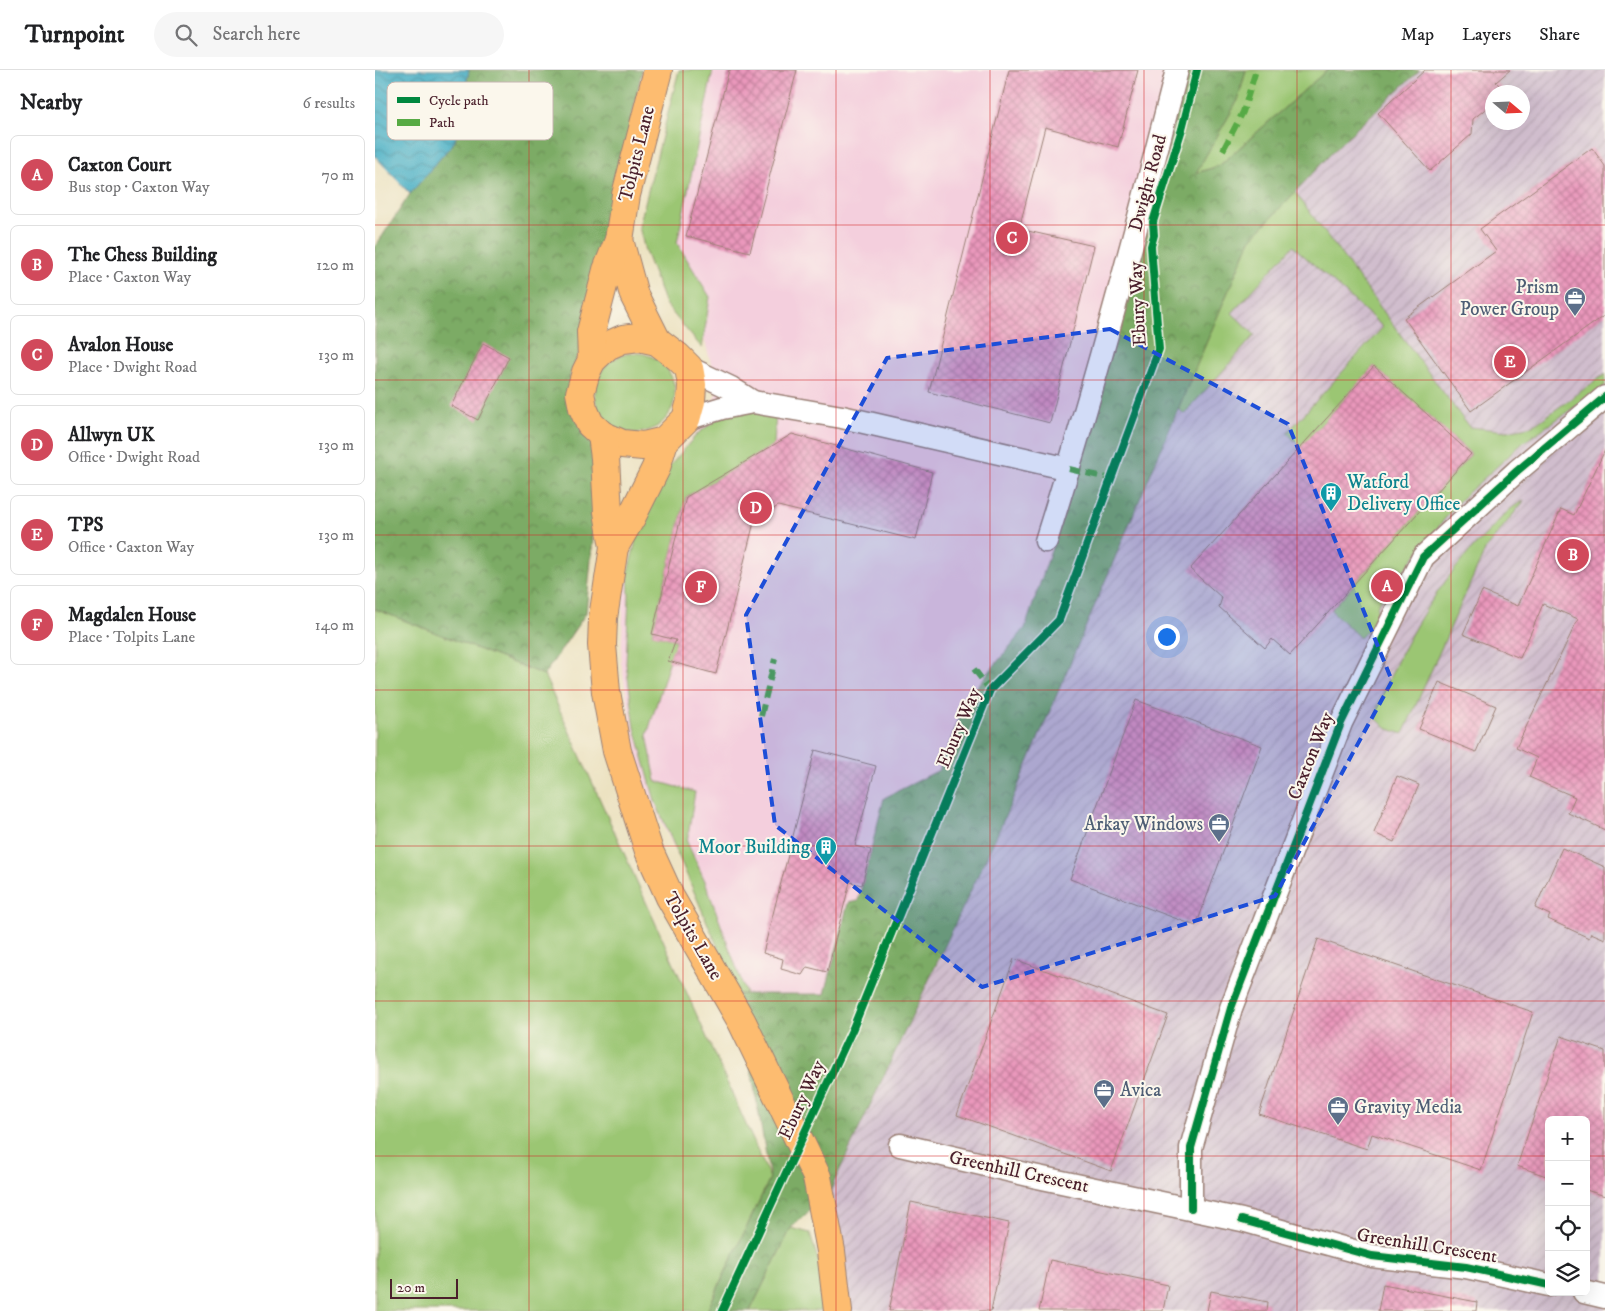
<!DOCTYPE html>
<html lang="en">
<head>
<meta charset="utf-8">
<style>
  body { margin:0; font-family:"IM FELL DW Pica",serif; background:#f6f6f6; color:#202124 }
  .controls { position:absolute; right:15px; bottom:15px; display:grid; overflow:hidden; border-radius:8px; box-shadow:0 5px 20px #0002 }
  .controls button { width:45px; height:45px; display:grid; place-items:center; padding:0; border:0; border-bottom:1px solid #e0e0e0; background:#fff; color:#202124; font:25px sans-serif }
  .compass { position:absolute; left:1110px; top:15px; width:45px; height:45px; border-radius:50%; background:#fff; box-shadow:0 5px 20px #0002; rotate:109deg }
  .scale { position:absolute; left:15px; bottom:12px; width:68px; box-sizing:border-box; padding-left:5px; border:2px solid #4a1f2b; border-top:0; font-size:14px; line-height:18px; white-space:nowrap; color:#4a1f2b; -webkit-text-stroke:4px #fbf7ec; paint-order:stroke }
  .you { position:absolute; left:791px; top:566px; width:18px; height:18px; margin:-12px; border:4px solid #fff; border-radius:50%; background:#1a73e8; box-shadow:0 0 0 8px #1a73e833 }
  .badge { display:grid; place-items:center; width:32px; height:32px; border-radius:50%; background:#d1495b; color:#fff; font-size:16px; font-weight:700 }
  .pin { position:absolute; translate:-50% -50%; border:2px solid #fff; box-shadow:0 1px 5px #0006 }
  .list { margin:0; padding:0; list-style:none }
  h2 { display:flex; justify-content:space-between; align-items:center; height:65px; margin:0; padding:0 20px; font-size:21px }
  h2 small { font-size:16px; font-weight:400; color:#757577 }
  .list li { display:grid; grid-template-columns:32px 1fr auto; gap:15px; align-items:center; box-sizing:border-box; height:80px; margin:0 10px 10px; padding:0 10px; border:1px solid #e0e0e0; border-radius:8px }
  .list b { display:block; font-size:19px; white-space:nowrap }
  .list p { margin:0; font-size:16px; white-space:nowrap; color:#757577 }
  .list em { font-size:16px; font-style:normal; color:#757577 }
  .icon { flex:none; width:28px; height:28px; fill:none; stroke:currentColor; stroke-width:2; stroke-linecap:round; stroke-linejoin:round }
  .map { position:relative; flex:none; width:1230px; height:1241px; overflow:hidden }
  header { display:flex; align-items:center; gap:30px; box-sizing:border-box; height:70px; padding:0 25px; background:#fff; border-bottom:1px solid #e0e0e0 }
  header strong { font-size:24px }
  nav { display:flex; gap:28px; margin-inline-start:auto; font-size:18px }
  .search { width:350px; height:45px; background:#f6f6f6; display:flex; align-items:center; gap:12px; box-sizing:border-box; padding:0 18px; border-radius:28px; color:#757577; font-size:19px }
  main { display:flex }
  aside { flex:1; background:#fff }
  .map>svg:first-child { display:block }
</style>
</head>
<body>
<header>
<strong>Turnpoint</strong>
<div class="search"><svg class="icon" aria-label="search" viewBox="0 0 24 24"><circle cx="10" cy="10" r="6"/><path d="M15 15l6 6"/></svg>Search here</div>
<nav><a>Map</a><a>Layers</a><a>Share</a></nav>
</header>
<main>
<aside>
<h2>Nearby<small>6 results</small></h2>
<ul class="list">
<li><span class="badge">A</span><div><b>Caxton Court</b><p>Bus stop · Caxton Way</p></div><em>70 m</em></li>
<li><span class="badge">B</span><div><b>The Chess Building</b><p>Place · Caxton Way</p></div><em>120 m</em></li>
<li><span class="badge">C</span><div><b>Avalon House</b><p>Place · Dwight Road</p></div><em>130 m</em></li>
<li><span class="badge">D</span><div><b>Allwyn UK</b><p>Office · Dwight Road</p></div><em>130 m</em></li>
<li><span class="badge">E</span><div><b>TPS</b><p>Office · Caxton Way</p></div><em>130 m</em></li>
<li><span class="badge">F</span><div><b>Magdalen House</b><p>Place · Tolpits Lane</p></div><em>140 m</em></li>
</ul>
</aside>
<div class="map">
<svg width="1230" height="1241" viewBox="0 0 1230 1241">
  <defs>
    <pattern id="industrial-furrows" width="10" height="10" patternUnits="userSpaceOnUse" patternTransform="scale(1.25)"><rect width="10" height="10" fill="#d0bdcd"/><path d="M-1 1l2-2M0 10L10 0M9 11l2-2" fill="none" stroke="#b4a2b0"/></pattern>
    <pattern id="forest-crowns" width="20" height="18" patternUnits="userSpaceOnUse" patternTransform="scale(1.25)"><rect width="20" height="18" fill="#7cab65"/><path d="M2 6a3 3 0 1 1 6 0M12 15a3 3 0 1 1 6 0" fill="none" stroke="#688b53"/></pattern>
    <pattern id="water-waves" width="16" height="10" patternUnits="userSpaceOnUse" patternTransform="scale(1.25)"><rect width="16" height="10" fill="#45aec4"/><path d="M0 5q4-4 8 0t8 0" fill="none" stroke="#3c8d9f"/></pattern>
    <pattern id="building-cross-hatch" width="8" height="8" patternUnits="userSpaceOnUse" patternTransform="scale(1.25)"><rect width="8" height="8" fill="#ea98bc"/><path d="M0 0l8 8M0 8l8-8" fill="none" stroke="#c07b99"/></pattern>
  </defs>
  <rect width="100%" height="100%" fill="#fbf7ec"/>
  <filter id="ink" filterUnits="userSpaceOnUse"><feTurbulence type="fractalNoise" baseFrequency=".02" numOctaves="2"/><feDisplacementMap in="SourceGraphic" scale="10" xChannelSelector="R" yChannelSelector="G"/><feConvolveMatrix kernelMatrix="1 2 1 2 8 2 1 2 1" color-interpolation-filters="sRGB"/></filter>
  <filter id="wash" filterUnits="userSpaceOnUse"><feTurbulence type="fractalNoise" baseFrequency=".0096" numOctaves="4" result="noise"/><feDisplacementMap in="SourceGraphic" scale="20" xChannelSelector="R" yChannelSelector="G"/><feGaussianBlur stdDeviation="1.12" result="paint"/><feColorMatrix in="noise" values="0 0 0 0 0 0 0 0 0 0 0 0 0 0 0 0 0 1.4 0 .05"/><feComposite in="paint" operator="in"/></filter>
  <g filter="url(#wash)">
    <rect width="100%" height="100%" fill="#ece2c1"/>
    <path fill="#f4cfdd" d="M 338,0 L 813,0 L 702,403 L 650,558 L 592,629 L 564,700 L 483,832 L 473,833 L 450,925 L 363,924 L 342,865 L 265,708 L 246,592 L 249,513 L 267,449 L 293,399 L 324,359 L 343,320 L 329,268 L 335,227 L 302,173 Z"/>
    <path fill="url(#industrial-furrows)" fill-rule="evenodd" d="M 1045,0 L 1230,0 L 1230,1241 L 472,1241 L 454,1123 L 626,756 L 875,170 L 967,72 ZM 1118,22 L 1148,22 L 1148,52 L 1118,52 ZM 1174,1050 L 1211,1050 L 1211,1222 L 1174,1222 Z"/>
    <g fill="#9bc673" stroke="#72724f">
      <path d="M 304,0 L 338,0 L 302,173 L 335,227 L 327,278 L 290,234 L 270,181 L 264,156 Z"/>
      <path d="M 871,0 L 952,0 L 844,96 L 820,103 L 863,30 Z"/>
      <path d="M 920,122 L 1094,357 L 1132,361 L 1158,356 L 1230,304 L 1230,316 L 1149,372 L 1084,431 L 1003,533 L 1001,551 L 985,568 L 956,540 L 1096,384 L 999,296 L 926,377 L 912,363 L 1008,257 L 918,176 L 857,243 L 880,265 L 809,344 L 803,338 L 875,170 Z"/>
      <circle cx="260" cy="323" r="40"/>
      <path d="M 363,340 L 401,343 L 399,375 L 311,427 L 277,564 L 301,570 L 272,665 L 281,711 L 320,722 L 312,772 L 330,811 L 371,924 L 363,924 L 280,731 L 260,658 L 251,594 L 254,525 L 253,502 L 262,467 L 294,397 L 322,364 L 342,349 Z"/>
      <path d="M 1149,431 L 1111,478 L 1028,664 L 1011,658 L 1001,648 C 1002,633 1010,619 1016,605 C 1042,547 1072,503 1117,458 C 1127,447 1136,436 1149,431 Z"/>
      <path d="M 0,539 L 169,605 L 395,1108 L 332,1241 L 0,1241 Z"/>
      <path d="M 416,1158 L 435,1163 L 458,1241 L 375,1241 Z"/>
    </g>
    <g fill="url(#forest-crowns)" stroke="#636548">
      <path d="M 94,0 L 267,0 L 211,267 L 195,305 L 197,338 L 218,375 L 222,426 L 211,543 L 169,605 L 0,539 L 0,177 L 35,124 L 80,71 Z"/>
      <path d="M 813,0 L 871,0 L 863,30 L 821,103 L 844,96 L 952,0 L 1045,0 L 967,72 L 875,170 L 626,756 L 454,1123 L 416,1158 L 375,1241 L 332,1241 L 395,1108 L 363,924 L 450,924 L 473,833 L 483,831 L 509,728 L 564,700 L 592,629 L 650,558 L 702,403 Z"/>
    </g>
    <path fill="url(#water-waves)" stroke="#486678" d="M 0,0 L 94,0 L 80,71 L 35,124 L 0,86 Z"/>
    <g id="blocks">
      <g fill="url(#building-cross-hatch)">
        <path d="M 354,0 L 422,0 L 375,182 L 311,166 Z"/>
        <path d="M 634,0 L 763,0 L 743,77 L 670,57 L 644,159 L 719,176 L 675,353 L 554,322 Z"/>
        <path d="M 1050,0 L 1135,0 L 1121,12 L 1131,22 L 1118,22 L 1118,33 L 1098,49 L 1097,64 L 1055,101 L 1003,43 Z"/>
        <path d="M 1217,78 L 1230,96 L 1230,245 L 1096,341 L 1029,248 L 1121,181 L 1105,159 Z"/>
        <path d="M 108,273 L 134,287 L 103,350 L 76,336 Z"/>
        <path d="M 999,296 L 1096,384 L 915,585 L 897,569 L 890,578 L 844,537 L 847,528 L 815,499 Z"/>
        <path d="M 417,364 L 557,402 L 541,470 L 403,436 L 379,452 L 341,604 L 293,591 L 301,570 L 277,564 L 311,427 Z"/>
        <path d="M 1230,380 L 1230,760 L 1193,743 L 1200,727 L 1154,707 L 1162,688 L 1141,678 L 1203,549 L 1168,534 L 1145,588 L 1088,564 L 1107,521 L 1143,536 L 1186,439 L 1199,445 Z"/>
        <path d="M 1064,612 L 1121,636 L 1101,682 L 1044,659 Z"/>
        <path d="M 761,630 L 887,676 L 821,856 L 695,809 Z"/>
        <path d="M 440,680 L 501,696 L 480,776 L 496,780 L 487,815 L 475,812 L 452,902 L 432,897 L 427,905 L 406,899 L 408,889 L 388,883 Z"/>
        <path d="M 1022,706 L 1044,715 L 1019,772 L 999,763 Z"/>
        <path d="M 1187,778 L 1230,797 L 1230,869 L 1216,863 L 1214,868 L 1173,849 L 1175,845 L 1160,838 Z"/>
        <path d="M 943,869 L 1158,942 L 1106,1100 L 997,1064 L 992,1079 L 884,1044 Z"/>
        <path d="M 639,889 L 793,945 L 736,1101 L 582,1045 Z"/>
        <path d="M 1186,966 L 1230,981 L 1230,1126 L 1211,1120 L 1211,1050 L 1174,1050 L 1174,1107 L 1142,1096 Z"/>
        <path d="M 536,1132 L 634,1153 L 616,1241 L 514,1241 Z"/>
        <path d="M 675,1190 L 793,1215 L 788,1241 L 664,1241 Z"/>
        <path d="M 1008,1214 L 1102,1232 L 1101,1241 L 1003,1241 Z"/>
        <path d="M 836,1221 L 893,1232 L 892,1241 L 832,1241 Z"/>
      </g>
    </g>
  </g>
  <g filter="url(#ink)">
    <use href="#blocks" fill-opacity="0" stroke="#9b8076" stroke-width="1"/>
    <g fill="none" stroke-linecap="round" stroke-linejoin="round">
      <g stroke="#9b8076" stroke-width="25">
        <g id="minor">
          <path d="M 314,298 L 356,318 L 378,332"/>
          <path d="M 311,349 L 347,338 L 378,332 L 467,347 L 694,399"/>
          <path d="M 671,471 C 720,316 762,158 802,0"/>
          <path d="M 525,1075 L 658,1106 L 867,1150 L 997,1186 L 1091,1197 L 1174,1215"/>
          <path d="M 816,1138 L 816,1078 L 856,938 L 966,653 L 1048,487 L 1142,401 L 1230,327"/>
          <path d="M 1209,1222 L 1230,1227"/>
        </g>
      </g>
      <g stroke="#9b8076" stroke-width="30">
        <g id="primary">
          <path d="M 244,170 L 259,225 L 282,271 L 303,287 L 314,298 L 317,315 L 316,331 L 311,349 L 289,371 L 268,376 L 247,374 L 227,365 L 215,354 L 208,338 L 205,323 L 211,302 L 217,290 L 232,276 L 248,269 L 264,267 L 282,271"/>
          <path d="M 217,290 L 216,262 L 232,200 L 244,170 L 251,125 L 283,0"/>
          <path d="M 227,365 L 230,388 L 233,442 L 239,477 L 228,548 L 227,575 L 231,622 L 242,681 L 274,781 L 295,827 L 367,952 L 442,1107 L 456,1181 L 463,1241"/>
          <path d="M 239,477 L 256,448 L 281,398 L 289,371"/>
        </g>
      </g>
      <use href="#minor" stroke="#fff" stroke-width="22"/>
      <use href="#primary" stroke="#fdbc6f" stroke-width="28"/>
      <g stroke="#57aa44" stroke-width="6" stroke-dasharray="12 6" stroke-linecap="butt">
        <path d="M 848,80 L 868,42 L 881,0"/>
        <path d="M 694,399 L 737,409"/>
        <path d="M 599,599 L 615,620"/>
        <path d="M 386,646 L 400,589"/>
      </g>
      <g stroke="#fbf7ec" stroke-width="11">
        <g id="cycleway">
          <path d="M 816,1138 L 816,1078 L 856,938 L 966,653 L 1048,487 L 1142,401 L 1230,327"/>
          <path d="M 867,1150 L 997,1186 L 1091,1197 L 1174,1215"/>
          <path d="M 347,1241 L 478,958 L 615,620 L 684,550 L 784,279 L 776,176 L 779,165 L 778,152 L 807,59 L 822,0"/>
        </g>
      </g>
      <use href="#cycleway" stroke="#00873e" stroke-width="8"/>
    </g>
  </g>
  <path fill="#1d4ed8" fill-opacity="0.2" stroke="#1d4ed8" stroke-width="4" stroke-dasharray="10 6" stroke-linejoin="round" d="M 735,259 L 913,354 L 1017,611 L 900,826 L 607,917 L 400,755 L 371,545 L 512,288 Z"/>
  <path fill="none" stroke="#d62828" stroke-width="1" stroke-opacity="0.55" d="M 154,0 L 154,1241M 308,0 L 308,1241M 461,0 L 461,1241M 615,0 L 615,1241M 769,0 L 769,1241M 922,0 L 922,1241M 1076,0 L 1076,1241M 0,155 L 1230,155M 0,310 L 1230,310M 0,465 L 1230,465M 0,620 L 1230,620M 0,776 L 1230,776M 0,931 L 1230,931M 0,1086 L 1174,1086M 1211,1086 L 1230,1086"/>
  <defs>
    <g id="office-pin" transform="scale(1.125)"><path d="M0 17L-7.5 6A9.5 9.5 0 1 1 7.5 6Z" fill="#5c6f8a" stroke="#fbf7ec"/><path d="M-6-3h4V-5.5h4V-3h4V5H-6ZM-1-4.5V-3h2v-1.5ZM-6 0V1H6V0Z" fill="#fff"/></g>
    <g id="building-pin" transform="scale(1.125)"><path d="M0 17L-7.5 6A9.5 9.5 0 1 1 7.5 6Z" fill="#0f9aa8" stroke="#fbf7ec"/><path d="M-4-6H4V6H1V3H-1V6H-4ZM-2.5-4.3h1.7v1.8h-1.7ZM.8-4.3h1.7v1.8H.8ZM-2.5-1h1.7V.8h-1.7ZM.8-1h1.7V.8H.8Z" fill="#fff"/></g>
  </defs>
  <g fill-rule="evenodd">
    <use href="#office-pin" x="1200" y="228"/>
    <use href="#building-pin" x="956" y="423"/>
    <use href="#office-pin" x="844" y="754"/>
    <use href="#building-pin" x="451" y="777"/>
    <use href="#office-pin" x="729" y="1020"/>
    <use href="#office-pin" x="963" y="1037"/>
  </g>
  <g text-anchor="middle" dominant-baseline="central" stroke-width="4" stroke-linejoin="round" paint-order="stroke">
    <g font-size="19" fill="#4a1f2b" stroke="#fbf7ec">
      <text transform="translate(262 84) rotate(-76)">Tolpits Lane</text>
      <text transform="translate(773 113) rotate(-75)">Dwight Road</text>
      <text transform="translate(763 234) rotate(-93)">Ebury Way</text>
      <text transform="translate(584 658) rotate(-67)">Ebury Way</text>
      <text transform="translate(936 686) rotate(-68)">Caxton Way</text>
      <text transform="translate(318 866) rotate(60)">Tolpits Lane</text>
      <text transform="translate(427 1030) rotate(-65)">Ebury Way</text>
      <text transform="translate(644 1102) rotate(12)">Greenhill Crescent</text>
      <text transform="translate(1052 1176) rotate(9)">Greenhill Crescent</text>
    </g>
    <g font-size="19" fill="#4e5e75" stroke="#fbf7ec" text-anchor="end">
      <text x="1184" y="217">Prism<tspan x="1184" dy="22">Power Group</tspan></text>
      <text x="828" y="754">Arkay Windows</text>
      <text x="745" y="1020" text-anchor="start">Avica</text>
      <text x="979" y="1037" text-anchor="start">Gravity Media</text>
    </g>
    <g font-size="19" fill="#0d838f" stroke="#fbf7ec" text-anchor="start">
      <text x="972" y="412">Watford<tspan x="972" dy="22">Delivery Office</tspan></text>
      <text x="435" y="777" text-anchor="end">Moor Building</text>
    </g>
  </g>
  <rect x="12" y="12" width="166" height="58" rx="8" fill="#fbf7ec" stroke="#c6b6b2" stroke-width="1"/>
  <rect x="22" y="27" width="23" height="6" fill="#00873e"/>
  <rect x="22" y="49" width="23" height="7" fill="#57aa44"/>
  <g font-size="14" fill="#4a1f2b">
    <text x="54" y="35">Cycle path</text>
    <text x="54" y="57">Path</text>
  </g>
</svg>
<div class="controls">
<button>+</button>
<button>−</button>
<button><svg class="icon" aria-label="locate" viewBox="0 0 24 24"><circle cx="12" cy="12" r="6"/><path d="M12 2v4M12 18v4M2 12h4M18 12h4"/></svg></button>
<button><svg class="icon" aria-label="layers" viewBox="0 0 24 24"><path d="M12 4l9 5-9 5-9-5zM3 14l9 5 9-5"/></svg></button>
</div>
<svg class="compass" viewBox="-18 -18 36 36"><path d="M0-13l5 13h-10z" fill="#e53935"/><path d="M0 13l5-13h-10z" fill="#757577"/></svg>
<div class="scale">20 m</div>
<div class="you"></div>
<div class="pin badge" style="left:1012px;top:516px">A</div>
<div class="pin badge" style="left:1198px;top:485px">B</div>
<div class="pin badge" style="left:637px;top:168px">C</div>
<div class="pin badge" style="left:381px;top:438px">D</div>
<div class="pin badge" style="left:1135px;top:292px">E</div>
<div class="pin badge" style="left:326px;top:517px">F</div>
</div>
</main>
</body>
</html>
